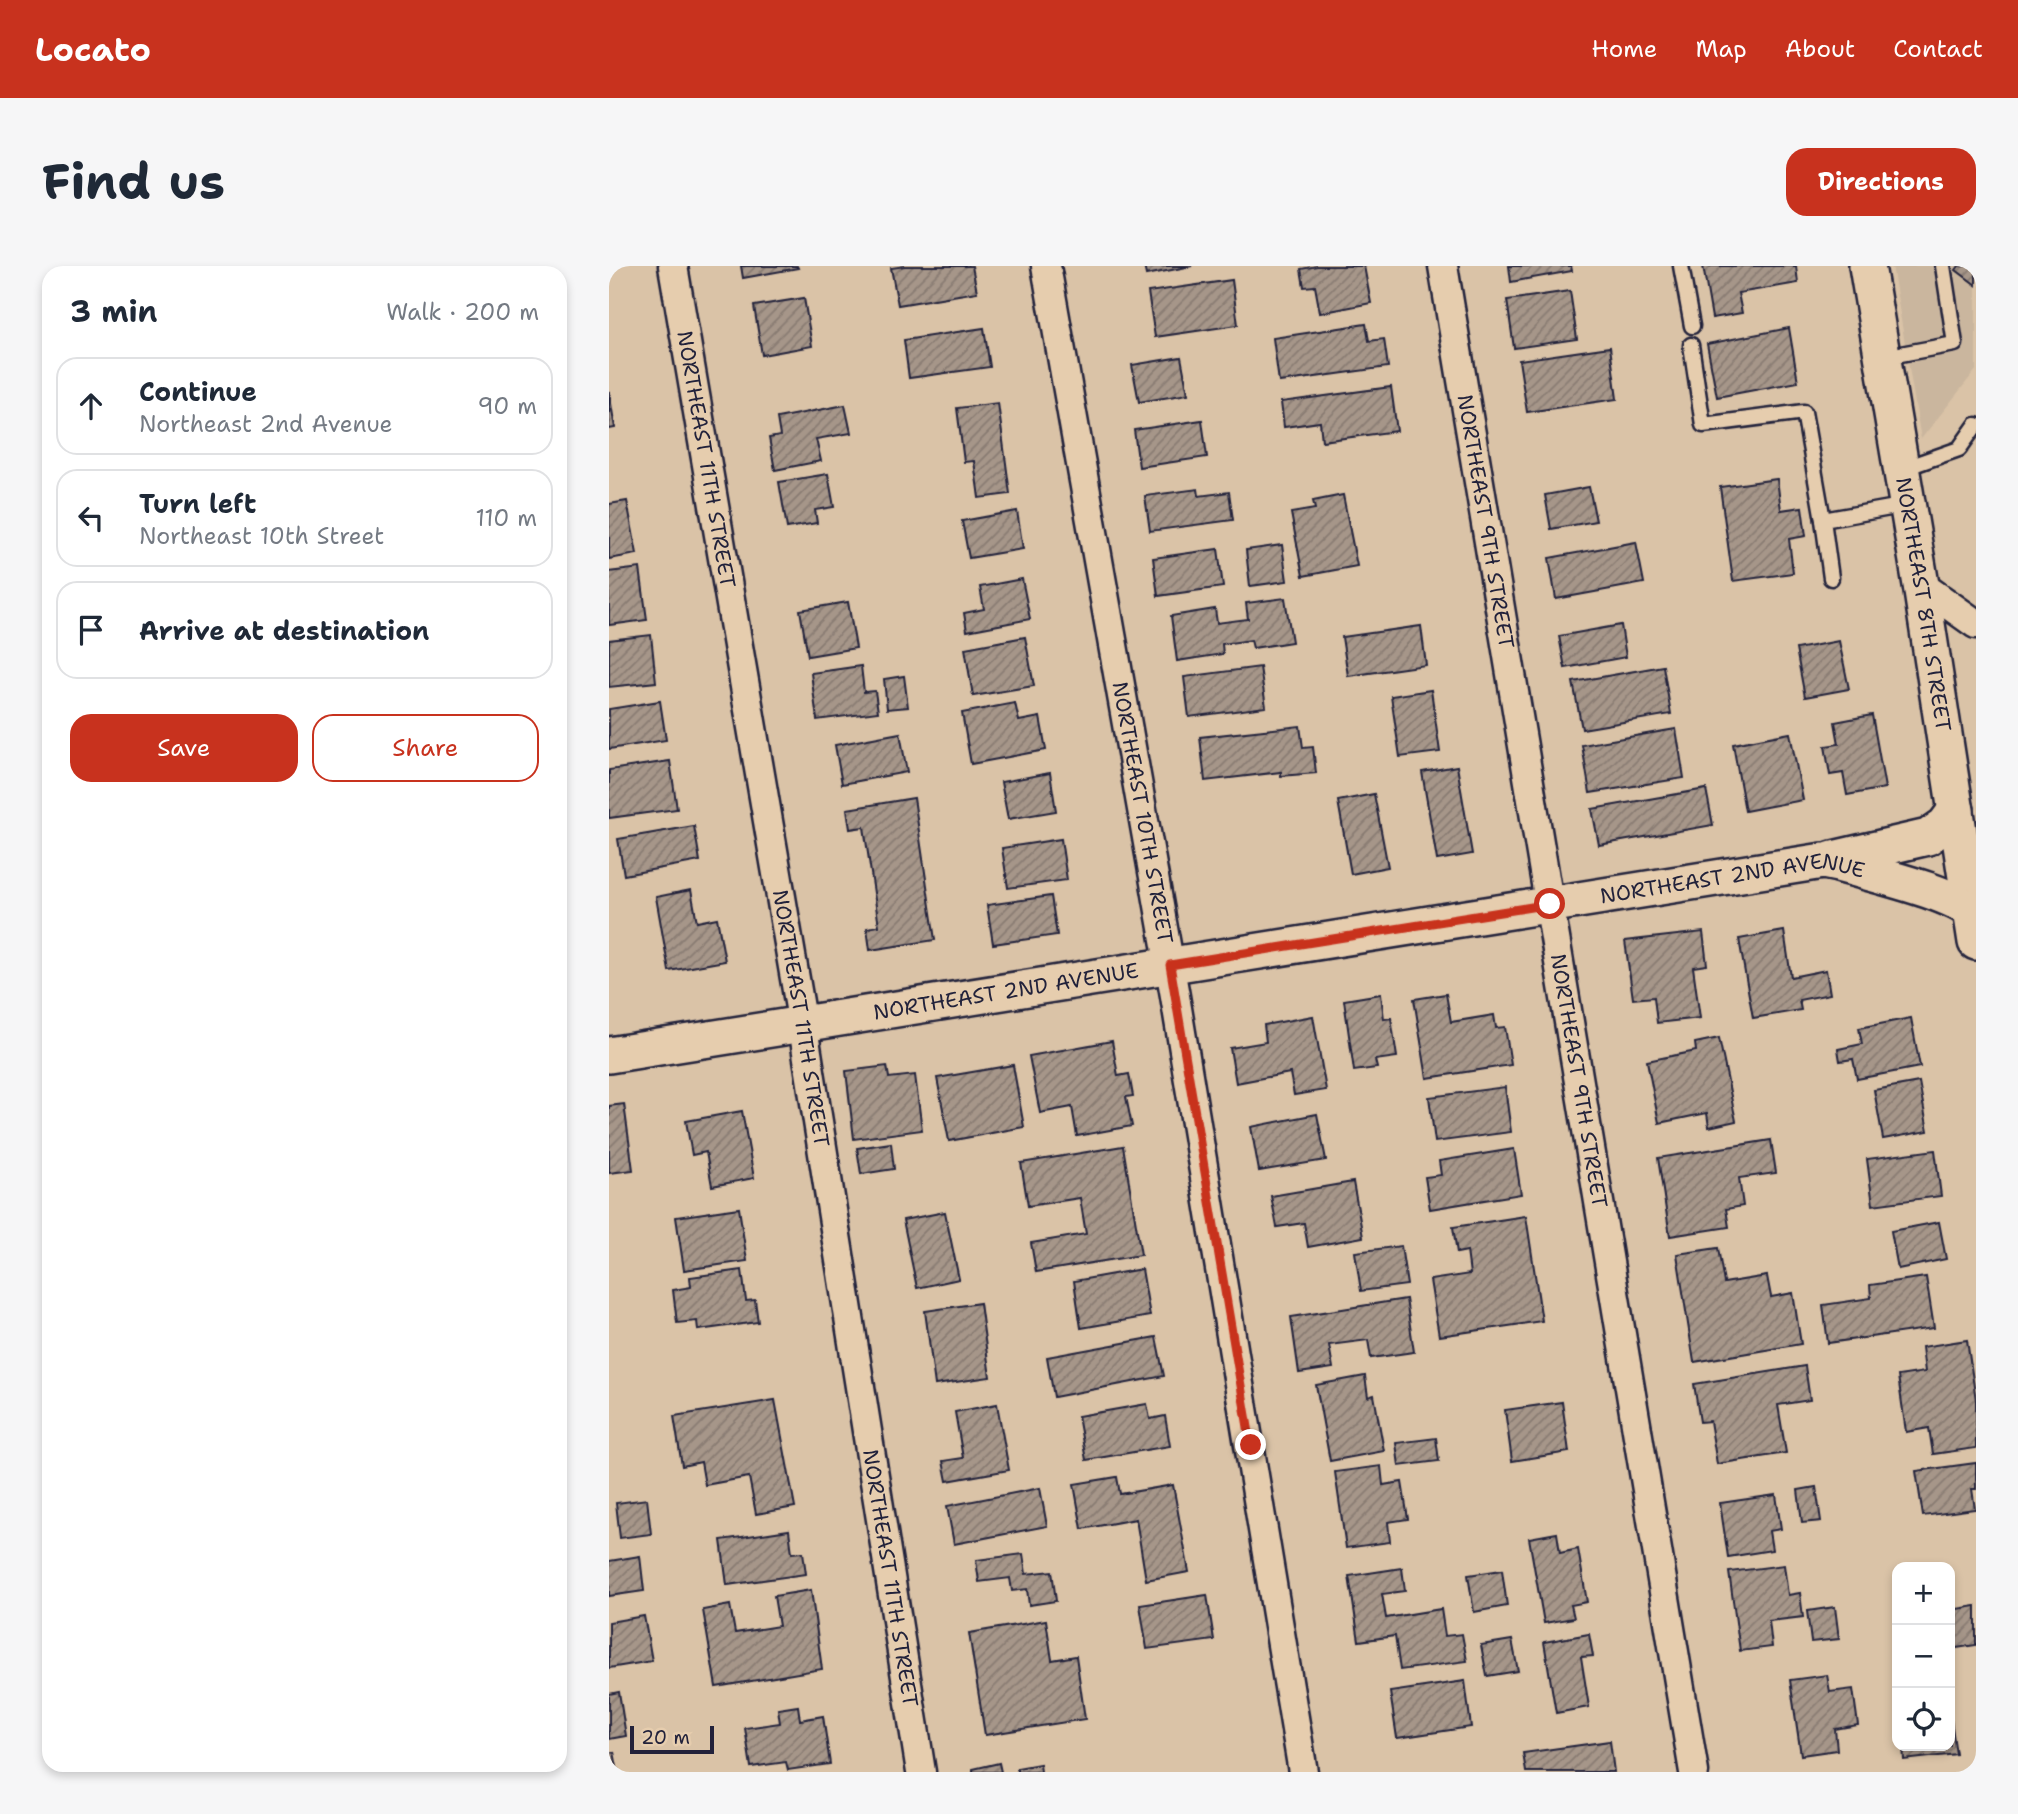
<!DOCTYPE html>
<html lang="en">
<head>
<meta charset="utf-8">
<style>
  body { margin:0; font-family:"Shantell Sans",sans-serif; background:#f6f6f7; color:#1f2937 }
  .controls { position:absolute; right:21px; bottom:21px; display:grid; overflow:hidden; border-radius:14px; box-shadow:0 4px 10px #0003 }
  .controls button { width:63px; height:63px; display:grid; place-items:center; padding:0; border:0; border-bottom:2px solid #e0e1e3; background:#fff; color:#1f2937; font:35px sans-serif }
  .scale { position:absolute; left:21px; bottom:18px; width:84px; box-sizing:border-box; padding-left:7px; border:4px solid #22223b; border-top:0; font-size:19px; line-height:24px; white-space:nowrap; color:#22223b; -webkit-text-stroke:5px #e6cdae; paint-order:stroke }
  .stop { position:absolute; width:21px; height:21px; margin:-16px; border:5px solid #c8321e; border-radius:50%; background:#fff }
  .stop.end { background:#c8321e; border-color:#fff; box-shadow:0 2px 7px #0008 }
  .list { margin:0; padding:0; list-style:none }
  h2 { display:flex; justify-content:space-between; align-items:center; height:91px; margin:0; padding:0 28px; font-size:30px }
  h2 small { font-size:23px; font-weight:400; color:#747a83 }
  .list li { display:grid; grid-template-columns:46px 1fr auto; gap:21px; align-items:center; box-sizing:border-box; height:98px; margin:0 14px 14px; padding:0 14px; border:2px solid #e0e1e3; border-radius:21px }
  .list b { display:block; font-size:26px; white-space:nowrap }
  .list p { margin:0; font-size:23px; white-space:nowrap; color:#747a83 }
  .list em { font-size:23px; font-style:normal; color:#747a83 }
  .actions { display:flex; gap:14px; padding:21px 28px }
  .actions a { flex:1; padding:16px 0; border:2px solid #c8321e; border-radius:21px; text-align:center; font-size:24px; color:#c8321e }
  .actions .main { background:#c8321e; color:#fff }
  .icon { flex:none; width:38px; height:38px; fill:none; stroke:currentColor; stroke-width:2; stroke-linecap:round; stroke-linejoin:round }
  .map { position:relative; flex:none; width:1367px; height:1506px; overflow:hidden; border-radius:21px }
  header { display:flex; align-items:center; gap:42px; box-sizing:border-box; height:98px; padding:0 35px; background:#c8321e; color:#fff }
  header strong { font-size:33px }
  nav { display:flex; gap:38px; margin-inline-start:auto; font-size:24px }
  .intro { display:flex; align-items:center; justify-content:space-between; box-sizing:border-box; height:168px; padding:0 42px }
  h1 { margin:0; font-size:49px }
  .button { padding:18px 32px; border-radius:21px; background:#c8321e; color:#fff; font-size:24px; font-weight:700 }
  main { display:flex; gap:42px; padding:0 42px }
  aside { flex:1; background:#fff; border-radius:21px; box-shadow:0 4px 10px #0003 }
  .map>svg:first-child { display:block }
</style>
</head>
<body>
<header>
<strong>Locato</strong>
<nav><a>Home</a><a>Map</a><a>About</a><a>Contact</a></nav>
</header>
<div class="intro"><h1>Find us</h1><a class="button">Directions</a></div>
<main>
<aside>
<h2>3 min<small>Walk · 200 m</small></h2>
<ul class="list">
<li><svg class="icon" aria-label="ahead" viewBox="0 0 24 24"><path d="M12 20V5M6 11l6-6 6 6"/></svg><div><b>Continue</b><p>Northeast 2nd Avenue</p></div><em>90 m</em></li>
<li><svg class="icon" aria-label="left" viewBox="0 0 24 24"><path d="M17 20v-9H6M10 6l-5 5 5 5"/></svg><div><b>Turn left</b><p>Northeast 10th Street</p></div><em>110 m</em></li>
<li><svg class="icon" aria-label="arrive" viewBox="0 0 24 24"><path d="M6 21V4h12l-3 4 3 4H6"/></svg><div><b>Arrive at destination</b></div></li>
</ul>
<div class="actions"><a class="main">Save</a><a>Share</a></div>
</aside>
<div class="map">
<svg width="1367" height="1506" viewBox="0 0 1367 1506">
  <defs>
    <pattern id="building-hatch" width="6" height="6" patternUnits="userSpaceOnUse" patternTransform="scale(1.75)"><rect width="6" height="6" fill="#a69689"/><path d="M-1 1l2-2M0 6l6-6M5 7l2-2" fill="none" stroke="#877a71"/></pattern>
  </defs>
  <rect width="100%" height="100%" fill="#dac3a7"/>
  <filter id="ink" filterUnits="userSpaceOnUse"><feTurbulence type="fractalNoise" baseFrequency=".0143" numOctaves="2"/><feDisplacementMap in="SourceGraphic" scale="14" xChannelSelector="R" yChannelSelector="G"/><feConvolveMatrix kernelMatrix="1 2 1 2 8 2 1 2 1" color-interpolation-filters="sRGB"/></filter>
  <g filter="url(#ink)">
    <path fill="#cab69e" d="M 1283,0 L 1367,0 L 1367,104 L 1312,173 Z"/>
    <g fill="url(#building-hatch)" stroke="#22223b" stroke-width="2">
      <path d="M 132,0 L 188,0 L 189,2 L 134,12 Z"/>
      <path d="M 296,0 L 363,0 L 368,26 L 289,39 L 282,2 Z"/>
      <path d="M 535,0 L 583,0 L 537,9 Z"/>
      <path d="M 708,0 L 755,0 L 762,37 L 711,47 L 706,20 L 695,21 L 692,3 Z"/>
      <path d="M 900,0 L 962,0 L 963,5 L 902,16 Z"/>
      <path d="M 1094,0 L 1187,0 L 1189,17 L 1129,27 L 1133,47 L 1103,52 Z"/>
      <path d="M 1350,0 L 1367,0 L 1367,19 L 1347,4 Z"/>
      <path d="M 623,14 L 629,59 L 546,71 L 539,26 Z"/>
      <path d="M 961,25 L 968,73 L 905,82 L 898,34 Z"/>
      <path d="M 195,32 L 203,80 L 153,89 L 145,40 Z"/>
      <path d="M 757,58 L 760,75 L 775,73 L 779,101 L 670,116 L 664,72 Z"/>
      <path d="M 375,62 L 381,101 L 300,112 L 295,74 Z"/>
      <path d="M 1180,62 L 1189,116 L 1108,131 L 1098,78 Z"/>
      <path d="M 1001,81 L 1008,133 L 918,146 L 910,94 Z"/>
      <path d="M 572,91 L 579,128 L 530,136 L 523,99 Z"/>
      <path d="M 782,121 L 788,165 L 713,175 L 711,156 L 675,161 L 672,136 Z"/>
      <path d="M 0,125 L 6,162 L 0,163 Z"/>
      <path d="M 389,137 L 401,228 L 370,232 L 365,195 L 355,196 L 348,142 Z"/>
      <path d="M 236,139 L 242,167 L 207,173 L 212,195 L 166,204 L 160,172 L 171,170 L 168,152 Z"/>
      <path d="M 593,154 L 598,191 L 530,201 L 525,164 Z"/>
      <path d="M 219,208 L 225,241 L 206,244 L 208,257 L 178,262 L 170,216 Z"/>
      <path d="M 1168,213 L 1172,244 L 1193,241 L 1197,270 L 1180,273 L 1184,307 L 1124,315 L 1111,221 Z"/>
      <path d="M 980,221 L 987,255 L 942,263 L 936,229 Z"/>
      <path d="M 589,223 L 590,230 L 620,226 L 624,254 L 541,265 L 536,230 Z"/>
      <path d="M 734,229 L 748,300 L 694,310 L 682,247 L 706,243 L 704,235 Z"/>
      <path d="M 18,235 L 28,288 L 0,293 L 0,238 Z"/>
      <path d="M 408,245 L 414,283 L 360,292 L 353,255 Z"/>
      <path d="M 1027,276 L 1035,317 L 947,333 L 940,292 Z"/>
      <path d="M 673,279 L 678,315 L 641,320 L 637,284 Z"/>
      <path d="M 609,283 L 614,321 L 549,330 L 544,292 Z"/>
      <path d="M 31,302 L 38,354 L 0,359 L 0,306 Z"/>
      <path d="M 413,313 L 421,353 L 358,365 L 355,347 L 375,343 L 371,321 Z"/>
      <path d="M 676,332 L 683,376 L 644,382 L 642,374 L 613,378 L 614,388 L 568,395 L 562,350 L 606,343 L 608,357 L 639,353 L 637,337 Z"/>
      <path d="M 239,336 L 247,382 L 199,390 L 191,344 Z"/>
      <path d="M 1012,359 L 1017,391 L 956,402 L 950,370 Z"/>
      <path d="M 812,360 L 817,399 L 739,410 L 733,371 Z"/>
      <path d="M 42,369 L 47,416 L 0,421 L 0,374 Z"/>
      <path d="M 416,371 L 425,420 L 364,430 L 356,382 Z"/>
      <path d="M 1230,375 L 1240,423 L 1196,431 L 1187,383 Z"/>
      <path d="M 252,400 L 255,426 L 266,425 L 269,446 L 208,454 L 202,407 Z"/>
      <path d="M 1054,400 L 1062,448 L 973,463 L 964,416 Z"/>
      <path d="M 651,401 L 657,441 L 580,451 L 575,411 Z"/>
      <path d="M 295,410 L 299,441 L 278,443 L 275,413 Z"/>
      <path d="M 822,424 L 831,486 L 791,491 L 782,430 Z"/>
      <path d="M 51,435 L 57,474 L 0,483 L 0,443 Z"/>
      <path d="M 406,437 L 410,455 L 431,451 L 437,484 L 362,498 L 353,447 Z"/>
      <path d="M 1263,449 L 1276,522 L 1238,529 L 1234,507 L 1221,509 L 1216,480 L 1230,478 L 1226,456 Z"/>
      <path d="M 691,460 L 694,482 L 704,481 L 707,507 L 672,510 L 672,506 L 596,515 L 591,471 Z"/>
      <path d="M 1067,463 L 1075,512 L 981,527 L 973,479 Z"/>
      <path d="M 291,467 L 298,506 L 233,518 L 226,479 Z"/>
      <path d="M 1181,467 L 1194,534 L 1136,545 L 1124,478 Z"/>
      <path d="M 61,495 L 68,543 L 0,552 L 0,504 Z"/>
      <path d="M 848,500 L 863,588 L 828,594 L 813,506 Z"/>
      <path d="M 441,507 L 447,545 L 399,553 L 392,516 Z"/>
      <path d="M 1097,523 L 1104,559 L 990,579 L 983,543 Z"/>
      <path d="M 765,528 L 779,601 L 742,608 L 729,535 Z"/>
      <path d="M 305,532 L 326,674 L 261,684 L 258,662 L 270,660 L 255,561 L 241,563 L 238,543 Z"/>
      <path d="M 85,560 L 91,595 L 15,609 L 9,573 Z"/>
      <path d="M 452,573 L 458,614 L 399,622 L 393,582 Z"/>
      <path d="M 82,624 L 88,656 L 108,652 L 116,695 L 60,705 L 47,631 Z"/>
      <path d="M 442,630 L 448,669 L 384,678 L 378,639 Z"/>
      <path d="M 1175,665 L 1182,711 L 1217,704 L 1221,728 L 1190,734 L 1192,744 L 1144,752 L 1130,673 Z"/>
      <path d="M 1094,666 L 1098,699 L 1084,701 L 1091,752 L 1048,757 L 1045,731 L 1024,733 L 1016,675 Z"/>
      <path d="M 772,728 L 775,753 L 782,752 L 788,791 L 766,794 L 768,802 L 745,805 L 735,734 Z"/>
      <path d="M 837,728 L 842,756 L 885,749 L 887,762 L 896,761 L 902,799 L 818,812 L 805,733 Z"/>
      <path d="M 704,750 L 717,824 L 685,829 L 681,807 L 627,817 L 621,782 L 657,776 L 655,759 Z"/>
      <path d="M 1302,752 L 1311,801 L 1248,813 L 1244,793 L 1231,795 L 1229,783 L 1253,778 L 1250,762 Z"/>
      <path d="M 1110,772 L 1127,855 L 1100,861 L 1098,847 L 1050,857 L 1038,795 L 1087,785 L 1086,777 Z"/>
      <path d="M 503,775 L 509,810 L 520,808 L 524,830 L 517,831 L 523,860 L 468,870 L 463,841 L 431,847 L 420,790 Z"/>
      <path d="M 404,799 L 415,861 L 340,875 L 328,812 Z"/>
      <path d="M 278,800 L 280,812 L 306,809 L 313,864 L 245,873 L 237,805 Z"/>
      <path d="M 1310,816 L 1319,865 L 1274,873 L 1265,824 Z"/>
      <path d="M 896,821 L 902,866 L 826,876 L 820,831 Z"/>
      <path d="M 15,838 L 24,904 L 0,907 L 0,840 Z"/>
      <path d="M 133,845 L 145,912 L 103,920 L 97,886 L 83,889 L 77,855 Z"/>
      <path d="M 708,848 L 717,894 L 650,905 L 642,861 Z"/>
      <path d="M 1162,874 L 1167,907 L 1130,912 L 1134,940 L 1117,943 L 1120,961 L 1061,970 L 1049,892 Z"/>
      <path d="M 282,877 L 285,903 L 252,908 L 248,882 Z"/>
      <path d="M 514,880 L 532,989 L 427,1006 L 422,977 L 477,968 L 471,932 L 419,940 L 412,897 Z"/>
      <path d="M 905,883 L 912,928 L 821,943 L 816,911 L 832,909 L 830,895 Z"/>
      <path d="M 1326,884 L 1332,930 L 1264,939 L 1258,893 Z"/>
      <path d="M 744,916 L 754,971 L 699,981 L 695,957 L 668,961 L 662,930 Z"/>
      <path d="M 130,942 L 138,995 L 75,1004 L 67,951 Z"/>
      <path d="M 336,946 L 350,1013 L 308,1022 L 294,954 Z"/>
      <path d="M 917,950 L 933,1055 L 830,1070 L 821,1014 L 861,1008 L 858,985 L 848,987 L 844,961 Z"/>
      <path d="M 1330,956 L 1337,993 L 1289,1003 L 1282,965 Z"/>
      <path d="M 792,980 L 798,1019 L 752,1025 L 746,986 Z"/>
      <path d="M 1109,982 L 1115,1017 L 1158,1010 L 1162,1031 L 1184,1027 L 1192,1078 L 1085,1096 L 1068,988 Z"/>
      <path d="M 533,1003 L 541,1050 L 472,1062 L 465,1015 Z"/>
      <path d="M 133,1004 L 137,1035 L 146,1034 L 149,1056 L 89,1064 L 88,1055 L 68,1057 L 64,1024 L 82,1021 L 81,1011 Z"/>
      <path d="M 1317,1011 L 1325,1062 L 1219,1077 L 1214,1039 L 1262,1032 L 1261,1019 Z"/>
      <path d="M 797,1033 L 805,1086 L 762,1092 L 759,1074 L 720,1079 L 724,1102 L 690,1107 L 682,1051 Z"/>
      <path d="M 371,1037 L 381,1111 L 326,1119 L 316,1045 Z"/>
      <path d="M 547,1071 L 555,1110 L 445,1131 L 438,1091 Z"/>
      <path d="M 1358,1074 L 1367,1134 L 1367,1182 L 1324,1188 L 1320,1162 L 1297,1166 L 1289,1110 L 1316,1106 L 1313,1081 Z"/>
      <path d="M 1196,1100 L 1201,1134 L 1169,1139 L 1177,1187 L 1108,1198 L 1101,1155 L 1091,1156 L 1085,1118 Z"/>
      <path d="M 756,1110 L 759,1131 L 765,1129 L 775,1185 L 721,1195 L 707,1119 Z"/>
      <path d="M 166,1134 L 186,1241 L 147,1248 L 140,1211 L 96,1219 L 92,1196 L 73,1200 L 65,1150 Z"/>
      <path d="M 953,1136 L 960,1186 L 903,1195 L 896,1144 Z"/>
      <path d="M 388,1138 L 400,1204 L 338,1215 L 334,1195 L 354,1192 L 346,1146 Z"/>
      <path d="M 538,1138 L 541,1153 L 556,1150 L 561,1180 L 477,1194 L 469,1150 Z"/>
      <path d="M 827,1172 L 830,1195 L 790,1200 L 787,1177 Z"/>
      <path d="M 1367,1197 L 1367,1223 L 1363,1223 L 1366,1243 L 1314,1250 L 1307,1205 Z"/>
      <path d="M 772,1200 L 774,1219 L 793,1216 L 799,1253 L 779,1256 L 781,1276 L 737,1282 L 726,1206 Z"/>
      <path d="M 508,1211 L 511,1228 L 564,1219 L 580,1306 L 537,1314 L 527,1253 L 473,1263 L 465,1218 Z"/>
      <path d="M 1207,1221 L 1212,1255 L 1193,1257 L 1189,1224 Z"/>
      <path d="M 431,1222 L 438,1260 L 345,1278 L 338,1240 Z"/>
      <path d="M 1167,1229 L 1172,1263 L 1160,1265 L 1163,1284 L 1119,1291 L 1111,1237 Z"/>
      <path d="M 38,1233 L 42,1268 L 11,1272 L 7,1237 Z"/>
      <path d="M 180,1264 L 183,1287 L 194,1286 L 197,1308 L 118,1319 L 112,1274 Z"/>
      <path d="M 948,1267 L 951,1287 L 969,1283 L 978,1336 L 962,1339 L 965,1352 L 935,1357 L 920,1272 Z"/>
      <path d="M 414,1288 L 417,1308 L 443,1305 L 447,1335 L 420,1339 L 418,1323 L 403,1325 L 401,1312 L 370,1316 L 367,1294 Z"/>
      <path d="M 31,1290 L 35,1325 L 0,1330 L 0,1295 Z"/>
      <path d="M 1175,1299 L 1179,1329 L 1191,1327 L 1194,1351 L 1160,1355 L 1163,1381 L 1131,1385 L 1120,1306 Z"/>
      <path d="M 793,1302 L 796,1325 L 773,1328 L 777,1352 L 832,1343 L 836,1370 L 853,1368 L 858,1395 L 791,1404 L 786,1370 L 750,1375 L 740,1310 Z"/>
      <path d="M 893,1304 L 898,1340 L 865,1346 L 859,1309 Z"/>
      <path d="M 202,1324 L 213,1403 L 107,1421 L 94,1344 L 121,1339 L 126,1367 L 170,1360 L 165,1330 Z"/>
      <path d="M 598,1329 L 605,1374 L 538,1383 L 531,1339 Z"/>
      <path d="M 1367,1340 L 1367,1379 L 1341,1383 L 1341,1344 Z"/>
      <path d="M 1226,1341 L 1230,1373 L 1202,1376 L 1198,1345 Z"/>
      <path d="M 35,1350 L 43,1395 L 0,1402 L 0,1356 Z"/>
      <path d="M 437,1354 L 443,1394 L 467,1390 L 476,1453 L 376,1469 L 360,1367 Z"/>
      <path d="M 980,1368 L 984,1390 L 972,1391 L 980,1441 L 947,1447 L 935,1376 Z"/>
      <path d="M 903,1374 L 909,1405 L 878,1410 L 872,1379 Z"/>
      <path d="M 1218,1409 L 1221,1426 L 1244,1423 L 1249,1459 L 1226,1463 L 1228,1484 L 1192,1489 L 1181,1414 Z"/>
      <path d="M 856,1415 L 862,1461 L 788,1472 L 781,1426 Z"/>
      <path d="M 10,1426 L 17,1470 L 0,1473 L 0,1428 Z"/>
      <path d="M 189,1440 L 191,1454 L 214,1450 L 221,1498 L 179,1504 L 177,1496 L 142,1501 L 136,1462 L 171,1457 L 169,1443 Z"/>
      <path d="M 1341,1447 L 1347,1488 L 1295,1494 L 1294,1480 L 1341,1480 Z"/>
      <path d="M 1001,1475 L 1005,1506 L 917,1506 L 914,1487 Z"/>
      <path d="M 5,1486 L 9,1506 L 0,1506 L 0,1487 Z"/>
      <path d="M 390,1497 L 392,1506 L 364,1506 L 364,1503 Z"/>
      <path d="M 431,1498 L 432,1506 L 408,1506 L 408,1502 Z"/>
    </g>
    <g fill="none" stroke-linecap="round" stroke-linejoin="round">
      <g stroke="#22223b" stroke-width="19">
        <g id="service">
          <path d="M 1072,0 L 1083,60"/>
          <path d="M 1082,79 L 1094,159 L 1195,146 L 1214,254"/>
          <path d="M 1275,91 L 1346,78 L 1334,0"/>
          <path d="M 1293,203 L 1350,183 L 1367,159"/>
          <path d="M 1222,312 L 1214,254 L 1298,239"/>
        </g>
      </g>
      <g stroke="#22223b" stroke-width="33">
        <g id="minor">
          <path id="s1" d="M 64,0 L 191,742 L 312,1506"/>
          <path id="s2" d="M 437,0 L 566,730 L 694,1506"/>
          <path id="s3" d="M 834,0 L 1085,1506"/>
          <path d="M 1312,319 L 1367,358"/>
        </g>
      </g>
      <g stroke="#22223b" stroke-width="40">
        <g id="tertiary">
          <path id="s4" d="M 1258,0 L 1312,319 L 1367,676"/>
          <path d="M 1224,593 L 1319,571 L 1336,559 L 1347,544"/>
          <path id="s5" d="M 0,789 L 1214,595 L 1229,598 C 1262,608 1345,626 1367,649"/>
        </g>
      </g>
      <use href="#service" stroke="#e6cdae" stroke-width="14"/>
      <use href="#minor" stroke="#e6cdae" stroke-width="28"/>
      <use href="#tertiary" stroke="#e6cdae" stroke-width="35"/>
    </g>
  </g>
  <g fill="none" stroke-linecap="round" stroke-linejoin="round" filter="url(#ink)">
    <path stroke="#c8321e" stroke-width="9" d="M 642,1179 L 561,699 L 941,638"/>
  </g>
  <g text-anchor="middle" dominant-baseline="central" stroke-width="5" stroke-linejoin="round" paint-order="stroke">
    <g font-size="21" fill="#22223b" stroke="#e6cdae">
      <text stroke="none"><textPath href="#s1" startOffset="196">NORTHEAST 11TH STREET</textPath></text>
      <text stroke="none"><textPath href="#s3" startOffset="259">NORTHEAST 9TH STREET</textPath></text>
      <text stroke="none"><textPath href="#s4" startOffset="343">NORTHEAST 8TH STREET</textPath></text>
      <text stroke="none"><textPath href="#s2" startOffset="555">NORTHEAST 10TH STREET</textPath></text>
      <text stroke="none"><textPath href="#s5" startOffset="1138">NORTHEAST 2ND AVENUE</textPath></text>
      <text stroke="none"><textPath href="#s5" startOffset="402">NORTHEAST 2ND AVENUE</textPath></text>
      <text stroke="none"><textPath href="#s1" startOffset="763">NORTHEAST 11TH STREET</textPath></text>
      <text stroke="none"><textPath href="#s3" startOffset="826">NORTHEAST 9TH STREET</textPath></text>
      <text stroke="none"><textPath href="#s1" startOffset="1330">NORTHEAST 11TH STREET</textPath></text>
    </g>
  </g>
</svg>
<div class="controls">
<button>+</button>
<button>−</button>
<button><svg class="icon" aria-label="locate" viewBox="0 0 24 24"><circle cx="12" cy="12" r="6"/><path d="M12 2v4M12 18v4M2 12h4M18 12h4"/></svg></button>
</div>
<div class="scale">20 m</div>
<div class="stop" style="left:941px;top:638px"></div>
<div class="stop end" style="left:642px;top:1179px"></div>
</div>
</main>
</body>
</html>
